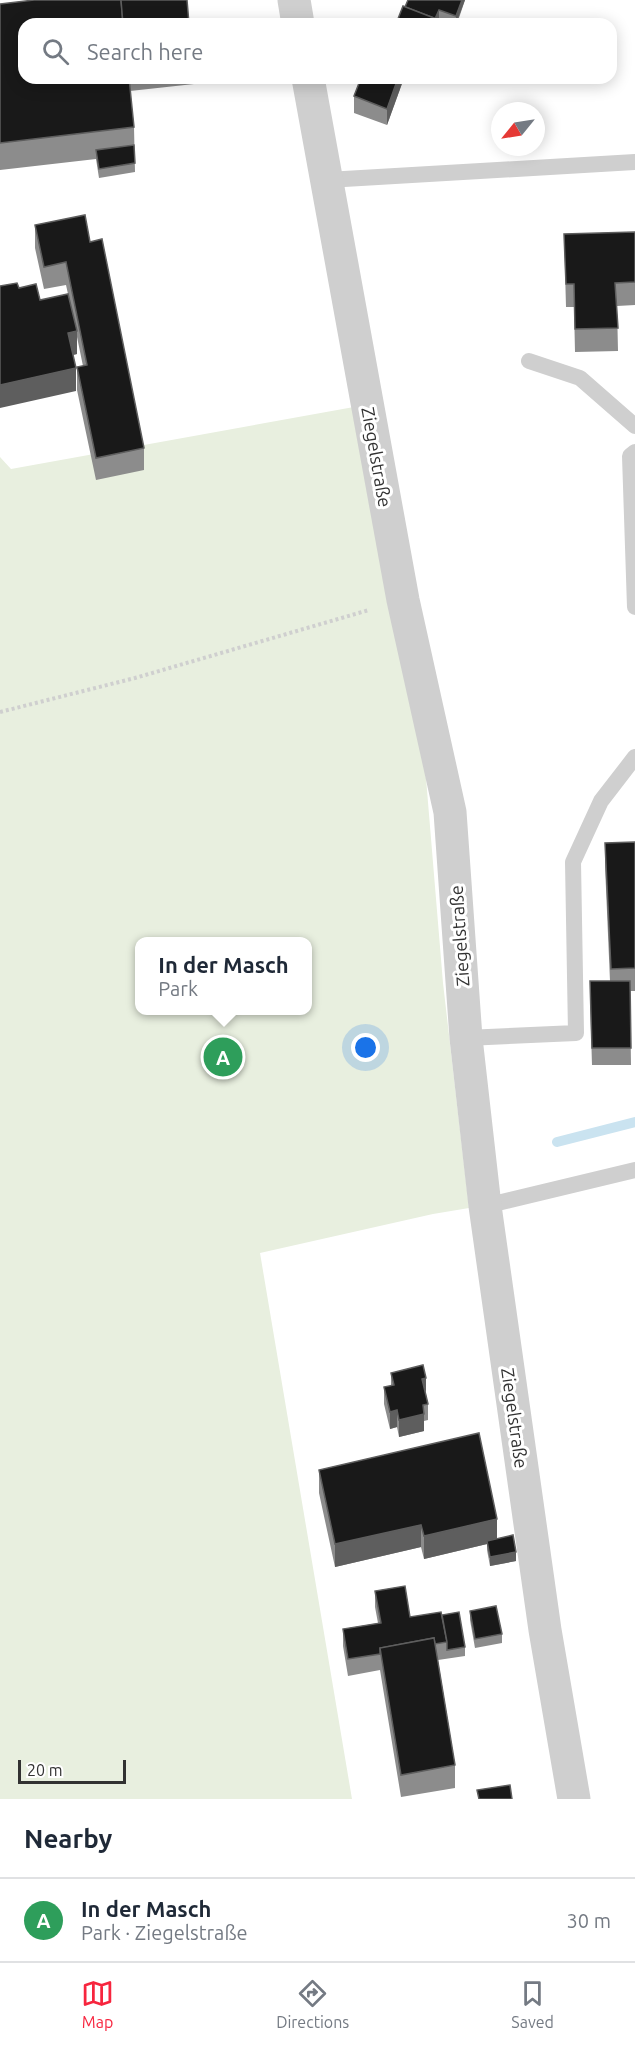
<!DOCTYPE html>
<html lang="en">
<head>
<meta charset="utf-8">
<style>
  body { margin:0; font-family:Ubuntu,sans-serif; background:#f2f2f3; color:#1f2937 }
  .compass { position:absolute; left:491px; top:102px; width:54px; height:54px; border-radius:50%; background:#fff; box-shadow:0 3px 15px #0003; rotate:240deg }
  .scale { position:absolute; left:18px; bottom:15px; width:108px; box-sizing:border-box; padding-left:6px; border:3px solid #323232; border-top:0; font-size:16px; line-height:21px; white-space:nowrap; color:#323232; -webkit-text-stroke:4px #fff; paint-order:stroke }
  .you { position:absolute; left:366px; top:1048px; width:21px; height:21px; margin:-15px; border:4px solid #fff; border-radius:50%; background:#1a73e8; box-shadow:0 0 0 9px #1a73e833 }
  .badge { display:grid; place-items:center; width:39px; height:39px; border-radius:50%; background:#f7253e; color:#fff; font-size:20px; font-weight:700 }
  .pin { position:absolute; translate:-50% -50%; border:3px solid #fff; box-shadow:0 2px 6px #0006 }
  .popup { position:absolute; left:135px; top:937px; width:177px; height:78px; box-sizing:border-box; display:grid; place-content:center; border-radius:12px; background:#fff; filter:drop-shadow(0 2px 4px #0005); font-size:20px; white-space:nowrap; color:#747a83 }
  .popup b { font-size:22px; color:#1f2937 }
  .popup::after { content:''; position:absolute; left:50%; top:100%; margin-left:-12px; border:12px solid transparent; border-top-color:#fff }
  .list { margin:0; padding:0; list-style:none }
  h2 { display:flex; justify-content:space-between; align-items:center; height:78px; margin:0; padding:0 24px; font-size:26px }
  h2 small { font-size:20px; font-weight:400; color:#747a83 }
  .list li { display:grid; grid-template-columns:39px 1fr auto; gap:18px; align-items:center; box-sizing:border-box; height:84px; padding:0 24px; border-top:2px solid #e0e1e3 }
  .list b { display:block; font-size:22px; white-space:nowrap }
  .list p { margin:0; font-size:20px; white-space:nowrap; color:#747a83 }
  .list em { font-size:20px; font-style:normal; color:#747a83 }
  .icon { flex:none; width:33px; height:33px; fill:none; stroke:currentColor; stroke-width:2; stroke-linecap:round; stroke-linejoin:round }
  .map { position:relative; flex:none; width:635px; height:1799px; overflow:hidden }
  .search { position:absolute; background:#fff; box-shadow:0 3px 15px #0003; left:18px; right:18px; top:18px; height:66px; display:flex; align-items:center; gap:15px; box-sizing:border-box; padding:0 21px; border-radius:18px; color:#747a83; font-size:22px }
  .sheet { height:162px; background:#fff }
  nav { display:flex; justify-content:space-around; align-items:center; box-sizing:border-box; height:84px; border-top:2px solid #e0e1e3; background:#fff; font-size:16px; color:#747a83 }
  nav a { display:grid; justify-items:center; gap:3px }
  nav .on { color:#f7253e }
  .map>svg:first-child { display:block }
</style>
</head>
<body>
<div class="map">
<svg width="635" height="1799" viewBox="0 0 635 1799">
  <rect width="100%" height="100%" fill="#fff"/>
  <path fill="#e8efdf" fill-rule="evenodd" d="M 365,405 L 422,730 L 443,983 L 469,1208 L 433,1214 L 260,1253 L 352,1799 L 0,1799 L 0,457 L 11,469 ZM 139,942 L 307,942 L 307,1010 L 139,1010 Z"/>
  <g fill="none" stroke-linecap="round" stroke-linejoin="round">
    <path stroke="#cae3f0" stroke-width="10" d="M 557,1142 L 635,1122"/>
    <path stroke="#cfcfcf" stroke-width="4" stroke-dasharray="3 3" stroke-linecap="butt" d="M 0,712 L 135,678 L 369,610"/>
    <g stroke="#cfcfcf" stroke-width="16">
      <path d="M 327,180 L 635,162"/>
      <path d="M 529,361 L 580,378 L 635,426"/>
      <path d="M 635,452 L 630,456 L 635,607"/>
      <path d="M 466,1038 L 576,1033 L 573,862 L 601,801 L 635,757"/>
      <path d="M 485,1206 L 635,1170"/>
    </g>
    <g stroke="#cfcfcf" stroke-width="33">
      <path d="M 294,0 L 298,24"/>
      <path d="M 308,78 L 403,600 L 450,812 L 466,1038 L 485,1206 L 545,1630 L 574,1799"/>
    </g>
  </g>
  <g fill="#8c8c8c">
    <path d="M 408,0 L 465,0 L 457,24 L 453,24 L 439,19 L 436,24 L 396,24 Z"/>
    <path d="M 0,4 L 24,78 L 194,78 L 194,84 L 130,91 L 134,127 L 135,172 L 99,178 L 96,159 L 0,170 Z"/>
    <path d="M 404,78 L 387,125 L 354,113 L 354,96 Z"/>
    <path d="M 35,225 L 90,242 L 144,448 L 144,470 L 96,480 L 77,390 L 77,367 L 83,366 L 77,337 L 77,354 L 73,355 L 76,391 L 19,288 L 40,300 L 68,294 L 66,285 L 44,289 L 35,248 Z"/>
    <path d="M 635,232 L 635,305 L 617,306 L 618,351 L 575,352 L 574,307 L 566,307 L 564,234 Z"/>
    <path d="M 635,842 L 635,991 L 630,991 L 631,1065 L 592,1065 L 590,998 L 610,981 L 605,866 L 605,843 Z"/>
    <path d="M 391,1373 L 426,1394 L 428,1404 L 428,1420 L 424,1421 L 424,1431 L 399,1437 L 397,1427 L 390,1429 L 384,1404 L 384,1387 L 391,1386 Z"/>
    <path d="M 319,1470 L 497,1539 L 516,1561 L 490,1566 L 487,1550 L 487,1544 L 424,1559 L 421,1547 L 335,1567 L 319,1493 Z"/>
    <path d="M 375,1591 L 410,1617 L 442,1615 L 465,1647 L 465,1656 L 438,1660 L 455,1765 L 455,1788 L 401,1797 L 380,1670 L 348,1676 L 343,1646 L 343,1629 L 378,1623 L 375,1607 Z"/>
    <path d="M 470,1611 L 502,1634 L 502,1643 L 475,1648 L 470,1620 Z"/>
  </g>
  <g fill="#5e5e5e">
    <path d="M 462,0 L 465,0 L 456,24 L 456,16 Z"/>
    <path d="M 439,10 L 439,19 L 436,24 L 432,24 Z"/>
    <path d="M 398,78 L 404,78 L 387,125 L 387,109 Z"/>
    <path d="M 77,331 L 77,354 L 68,356 L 68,333 Z"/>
    <path d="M 76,368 L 76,391 L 0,408 L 0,385 Z"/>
    <path d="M 426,1378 L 426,1394 L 422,1379 Z"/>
    <path d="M 397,1410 L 397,1427 L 390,1429 L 390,1412 Z"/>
    <path d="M 424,1414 L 424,1431 L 399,1437 L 399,1420 Z"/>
    <path d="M 497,1519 L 497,1542 L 487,1541 L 487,1544 L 424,1559 L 424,1536 Z"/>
    <path d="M 421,1525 L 421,1547 L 335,1567 L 335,1544 Z"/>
    <path d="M 516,1552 L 516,1561 L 490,1566 L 490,1557 Z"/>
  </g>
  <g fill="#191919" stroke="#5e5e5e" stroke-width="1.5">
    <path d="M 34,0 L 121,0 L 123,24 L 24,24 L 24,78 L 129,78 L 134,127 L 0,143 L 0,4 Z"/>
    <path d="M 121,0 L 187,0 L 189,24 L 123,24 Z"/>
    <path d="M 408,0 L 462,0 L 456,16 L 439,10 L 434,21 L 434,18 L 405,7 Z"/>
    <path d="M 403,6 L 434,18 L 432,24 L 396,24 Z"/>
    <path d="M 361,78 L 398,78 L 387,109 L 354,96 Z"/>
    <path d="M 134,145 L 135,163 L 99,169 L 96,150 Z"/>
    <path d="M 85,215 L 90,242 L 102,239 L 144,448 L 96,458 L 77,367 L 87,365 L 66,262 L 44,267 L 35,225 Z"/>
    <path d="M 635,232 L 635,282 L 615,283 L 618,328 L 575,329 L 574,284 L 566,284 L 564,234 Z"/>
    <path d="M 17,283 L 19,288 L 36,284 L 40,300 L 68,294 L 77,331 L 68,333 L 76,368 L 0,385 L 0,286 Z"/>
    <path d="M 635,842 L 635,968 L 611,969 L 605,843 Z"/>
    <path d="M 590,981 L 630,981 L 631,1048 L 592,1048 Z"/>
    <path d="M 423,1365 L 426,1378 L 422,1379 L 428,1404 L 423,1405 L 424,1414 L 399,1420 L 397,1410 L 390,1412 L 384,1387 L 394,1385 L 391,1373 Z"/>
    <path d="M 479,1433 L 497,1519 L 424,1536 L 421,1525 L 335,1544 L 319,1470 Z"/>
    <path d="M 513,1535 L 516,1552 L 490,1557 L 487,1541 Z"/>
    <path d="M 405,1586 L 410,1617 L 441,1612 L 447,1642 L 435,1644 L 434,1638 L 380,1648 L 380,1654 L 348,1659 L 343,1629 L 381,1623 L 375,1591 Z"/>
    <path d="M 496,1606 L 502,1634 L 475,1639 L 470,1611 Z"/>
    <path d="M 459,1612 L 465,1647 L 447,1650 L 447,1642 L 442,1615 Z"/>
    <path d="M 434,1638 L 455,1765 L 401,1775 L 380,1648 Z"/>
    <path d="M 510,1785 L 512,1799 L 479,1799 L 477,1790 Z"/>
  </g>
  <g text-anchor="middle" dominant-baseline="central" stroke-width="6" stroke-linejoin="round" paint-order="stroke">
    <g font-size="18" fill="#323232" stroke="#fff">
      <text transform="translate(377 457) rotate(80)">Ziegelstraße</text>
      <text transform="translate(459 936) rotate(-94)">Ziegelstraße</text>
      <text transform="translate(515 1418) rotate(82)">Ziegelstraße</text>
    </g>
  </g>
</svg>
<svg class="compass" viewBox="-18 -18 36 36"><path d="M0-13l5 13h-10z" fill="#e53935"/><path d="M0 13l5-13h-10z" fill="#747a83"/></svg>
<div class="scale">20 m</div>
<div class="you"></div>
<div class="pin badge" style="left:223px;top:1057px;background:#2e9e5b">A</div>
<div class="popup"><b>In der Masch</b>Park</div>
<div class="search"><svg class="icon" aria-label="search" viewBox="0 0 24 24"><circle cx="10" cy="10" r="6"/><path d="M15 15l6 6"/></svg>Search here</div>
</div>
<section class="sheet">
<h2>Nearby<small></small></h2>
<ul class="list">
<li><span class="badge" style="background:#2e9e5b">A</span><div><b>In der Masch</b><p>Park · Ziegelstraße</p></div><em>30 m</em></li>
</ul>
</section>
<nav>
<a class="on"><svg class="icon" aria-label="map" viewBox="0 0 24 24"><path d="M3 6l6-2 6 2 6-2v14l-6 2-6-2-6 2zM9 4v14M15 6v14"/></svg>Map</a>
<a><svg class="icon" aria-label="directions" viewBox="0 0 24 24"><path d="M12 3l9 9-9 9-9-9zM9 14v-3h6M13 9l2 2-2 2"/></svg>Directions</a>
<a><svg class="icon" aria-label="saved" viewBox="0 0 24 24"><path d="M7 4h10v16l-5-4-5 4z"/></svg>Saved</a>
</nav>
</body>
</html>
